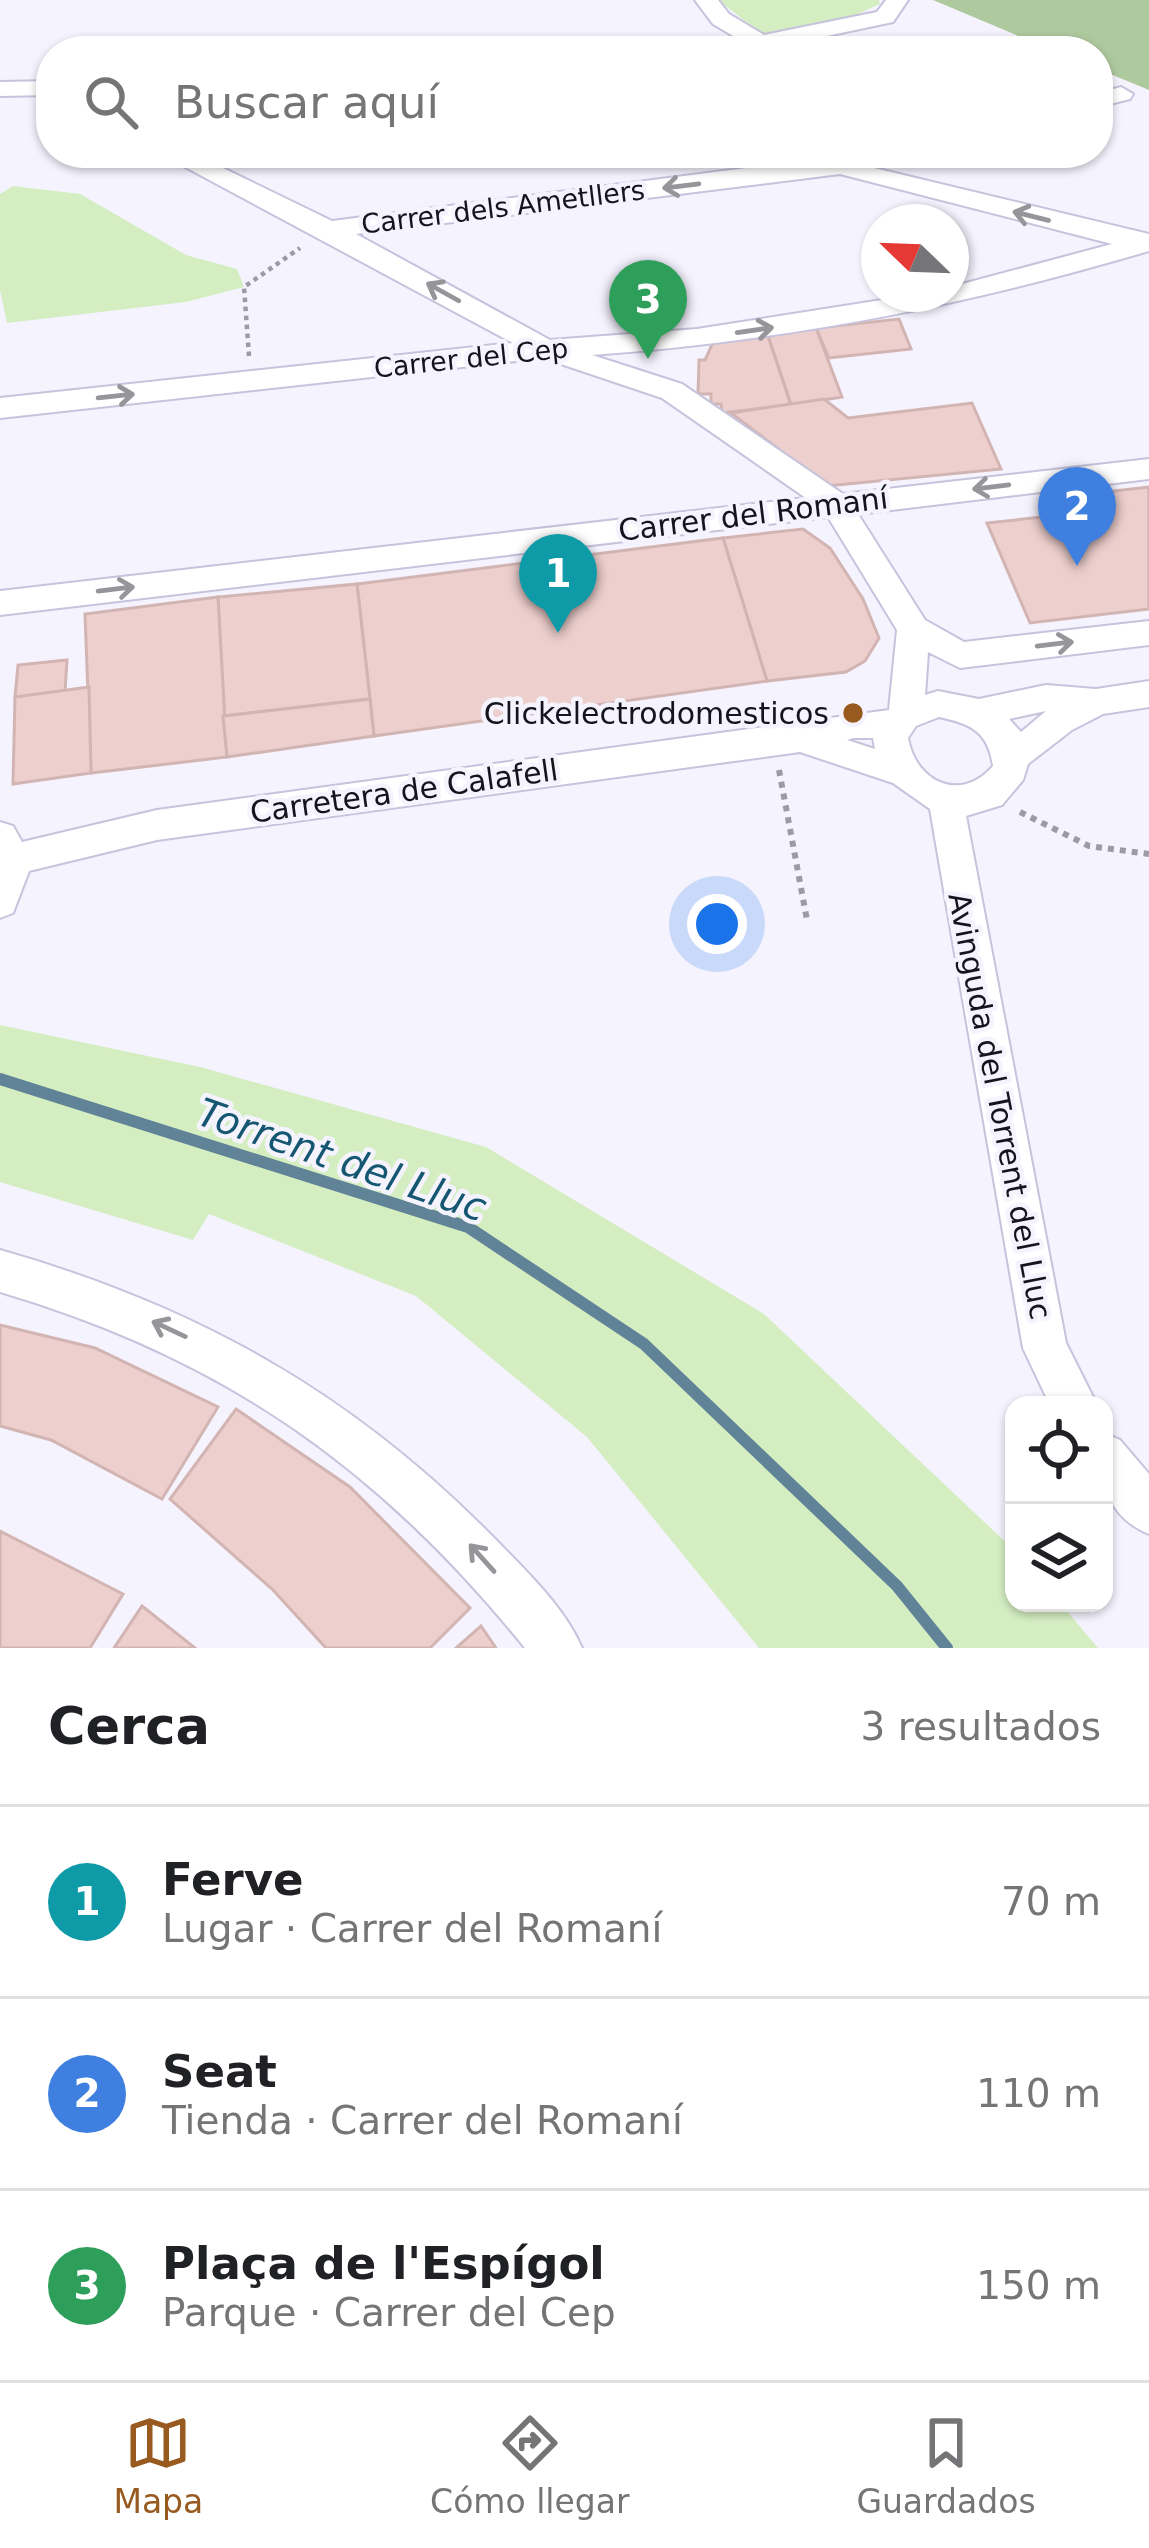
<!DOCTYPE html>
<html lang="es">
<head>
<meta charset="utf-8">
<style>
  body { margin:0; font-family:"DejaVu Sans",sans-serif; background:#f6f6f6; color:#202124 }
  .controls { position:absolute; right:36px; bottom:36px; display:grid; overflow:hidden; border-radius:24px; box-shadow:0 3px 9px #0004 }
  .controls button { width:108px; height:108px; display:grid; place-items:center; padding:0; border:0; border-bottom:3px solid #e0e0e0; background:#fff; color:#202124; font:60px sans-serif }
  .compass { position:absolute; left:861px; top:204px; width:108px; height:108px; border-radius:50%; background:#fff; box-shadow:0 3px 9px #0004; rotate:293deg }
  .you { position:absolute; left:717px; top:924px; width:42px; height:42px; margin:-30px; border:9px solid #fff; border-radius:50%; background:#1a73e8; box-shadow:0 0 0 18px #1a73e833 }
  .badge { display:grid; place-items:center; width:78px; height:78px; border-radius:50%; background:#985a1f; color:#fff; font-size:39px; font-weight:700 }
  .pin { position:absolute; translate:-50% -99px; filter:drop-shadow(0 3px 6px #0008) }
  .pin::after { content:''; position:absolute; top:63px; width:42px; height:36px; background:inherit; clip-path:polygon(0 0,100% 0,50% 100%) }
  .list { margin:0; padding:0; list-style:none }
  h2 { display:flex; justify-content:space-between; align-items:center; height:156px; margin:0; padding:0 48px; font-size:51px }
  h2 small { font-size:39px; font-weight:400; color:#757577 }
  .list li { display:grid; grid-template-columns:78px 1fr auto; gap:36px; align-items:center; box-sizing:border-box; height:192px; padding:0 48px; border-top:3px solid #e0e0e0 }
  .list b { display:block; font-size:45px; white-space:nowrap }
  .list p { margin:0; font-size:39px; white-space:nowrap; color:#757577 }
  .list em { font-size:39px; font-style:normal; color:#757577 }
  .icon { flex:none; width:66px; height:66px; fill:none; stroke:currentColor; stroke-width:2; stroke-linecap:round; stroke-linejoin:round }
  .map { position:relative; flex:none; width:1149px; height:1648px; overflow:hidden }
  .search { position:absolute; background:#fff; box-shadow:0 3px 9px #0004; left:36px; right:36px; top:36px; height:132px; display:flex; align-items:center; gap:30px; box-sizing:border-box; padding:0 42px; border-radius:48px; color:#757577; font-size:45px }
  .sheet { height:732px; background:#fff }
  nav { display:flex; justify-content:space-around; align-items:center; box-sizing:border-box; height:168px; border-top:3px solid #e0e0e0; background:#fff; font-size:33px; color:#757577 }
  nav a { display:grid; justify-items:center; gap:6px }
  nav .on { color:#985a1f }
  .map>svg:first-child { display:block }
</style>
</head>
<body>
<div class="map">
<svg width="1149" height="1648" viewBox="0 0 1149 1648">
  <rect width="100%" height="100%" fill="#f5f3fe"/>
  <g fill="#d4eec2">
    <path d="M 718,0 L 879,0 L 880,4 L 831,26 L 763,35 Z"/>
    <path d="M 13,186 L 80,194 L 186,255 L 237,269 L 244,287 L 186,302 L 7,323 L 0,290 L 0,194 Z"/>
    <path d="M 0,1025 L 200,1067 L 486,1147 L 764,1314 L 1014,1550 L 1014,1603 L 1060,1603 L 1098,1648 L 759,1648 L 587,1437 L 416,1296 L 209,1214 L 193,1240 L 0,1182 Z"/>
  </g>
  <path fill="#afc99e" d="M 933,0 L 1149,0 L 1149,90 L 1098,69 L 1098,51 L 1054,51 Z"/>
  <g fill="none" stroke-linecap="round" stroke-linejoin="round">
    <path stroke="#608398" stroke-width="12" d="M 0,1079 L 468,1227 L 644,1344 L 897,1586 L 947,1648"/>
  </g>
  <g fill="#edcfcd" stroke="#d2b5b3" stroke-width="3">
    <path d="M 899,319 L 911,349 L 829,358 L 816,328 Z"/>
    <path d="M 816,328 L 842,397 L 791,405 L 767,333 Z"/>
    <path d="M 767,333 L 791,405 L 722,413 L 721,404 L 711,404 L 711,394 L 698,394 L 699,360 L 705,360 L 714,340 Z"/>
    <path d="M 824,399 L 848,418 L 972,403 L 1001,469 L 827,486 L 731,413 Z"/>
    <path d="M 1149,487 L 1149,609 L 1030,623 L 987,523 L 1070,514 L 1061,497 Z"/>
    <path d="M 803,529 L 830,548 L 863,599 L 879,638 L 865,661 L 846,672 L 767,681 L 723,538 Z"/>
    <path d="M 723,538 L 767,681 L 374,736 L 357,584 Z"/>
    <path d="M 357,584 L 370,699 L 223,716 L 218,597 Z"/>
    <path d="M 218,597 L 227,757 L 91,773 L 85,614 Z"/>
    <path d="M 67,660 L 65,692 L 15,697 L 18,665 Z"/>
    <path d="M 89,687 L 91,773 L 13,784 L 15,697 Z"/>
    <path d="M 370,699 L 374,736 L 227,757 L 223,716 Z"/>
    <path d="M 0,1325 L 95,1348 L 218,1407 L 162,1499 L 51,1440 L 0,1426 Z"/>
    <path d="M 236,1409 L 350,1487 L 470,1608 L 430,1648 L 326,1648 L 273,1590 L 170,1499 Z"/>
    <path d="M 0,1531 L 123,1594 L 90,1648 L 0,1648 Z"/>
    <path d="M 142,1606 L 195,1648 L 114,1648 Z"/>
    <path d="M 481,1626 L 496,1648 L 456,1648 Z"/>
  </g>
  <g fill="none" stroke-linecap="round" stroke-linejoin="round">
    <g stroke="#c6c3dc" stroke-width="4">
      <g id="street">
        <path d="M 695,0 L 718,0 L 729,14 L 764,35 L 877,12 L 886,0 L 908,0 L 893,22 L 756,51 L 710,51 L 740,40 L 713,24 Z"/>
        <path d="M 51,81 L 51,95 L 0,96 L 0,82 Z"/>
        <path d="M 1121,87 L 1133,94 L 1130,99 L 1098,107 L 1098,93 Z"/>
        <path d="M 159,153 L 192,153 L 332,221 L 863,153 L 905,153 L 901,158 L 870,167 L 1149,234 L 1149,251 C 963,306 786,341 592,355 L 682,384 L 843,494 L 1149,459 L 1149,479 L 858,514 L 925,620 L 964,642 L 1149,621 L 1149,645 L 960,668 L 928,652 L 925,695 L 938,691 L 979,699 L 1046,685 L 1096,689 L 1149,681 L 1149,707 L 1103,714 L 1072,730 L 1028,764 L 1023,780 L 1002,805 L 966,816 L 1066,1343 L 1097,1405 L 1050,1405 L 1023,1348 L 930,809 L 893,783 L 800,752 L 157,840 L 29,871 L 13,913 L 0,918 L 0,822 L 13,826 L 22,842 L 157,810 L 889,710 L 897,630 L 828,517 L 0,615 L 0,591 L 806,498 L 662,398 L 543,358 L 0,418 L 0,398 L 513,343 ZM 840,174 L 1112,244 L 951,287 L 951,294 L 920,294 L 697,329 L 550,340 L 356,234 ZM 1046,711 L 1021,732 L 1009,719 ZM 939,717 C 972,724 988,732 993,766 C 961,803 916,783 908,738 L 916,726 ZM 853,738 L 873,738 L 875,749 L 847,740 Z"/>
        <path d="M 0,1250 C 197,1306 354,1394 497,1541 C 527,1572 565,1608 582,1648 L 525,1648 C 379,1467 223,1358 0,1292 Z"/>
        <path d="M 1104,1433 L 1120,1440 L 1149,1474 L 1149,1534 C 1100,1513 1104,1478 1104,1433 Z"/>
      </g>
    </g>
    <path stroke="#9c9ba5" stroke-width="4.5" stroke-dasharray="4.5 4.5" stroke-linecap="butt" d="M 249,356 L 244,287 L 300,248"/>
    <g stroke="#9c9ba5" stroke-width="6" stroke-dasharray="6 6" stroke-linecap="butt">
      <path d="M 779,770 L 807,920"/>
      <path d="M 1020,812 L 1089,846 L 1149,854"/>
    </g>
    <use href="#street" fill="#fff" fill-rule="evenodd"/>
  </g>
  <defs><path id="oneway-shaft" d="M-6 0H5M1.5-3L5.5 0L1.5 3" fill="none" stroke-width="1.6" stroke-linecap="round" stroke-linejoin="round" transform="scale(3)"/></defs>
  <g stroke="#969599">
    <use href="#oneway-shaft" transform="translate(681 186) rotate(173)"/>
    <use href="#oneway-shaft" transform="translate(1031 216) rotate(-166)"/>
    <use href="#oneway-shaft" transform="translate(443 292) rotate(-151)"/>
    <use href="#oneway-shaft" transform="translate(755 330) rotate(-8)"/>
    <use href="#oneway-shaft" transform="translate(116 396) rotate(-6)"/>
    <use href="#oneway-shaft" transform="translate(991 487) rotate(173)"/>
    <use href="#oneway-shaft" transform="translate(116 589) rotate(-7)"/>
    <use href="#oneway-shaft" transform="translate(1055 644) rotate(-7)"/>
    <use href="#oneway-shaft" transform="translate(169 1329) rotate(-155)"/>
    <use href="#oneway-shaft" transform="translate(482 1558) rotate(-132)"/>
  </g>
  <circle fill="#985a1f" stroke="#f5f3fe" stroke-width="4.5" cx="853" cy="713" r="12"/>
  <g text-anchor="middle" dominant-baseline="central" stroke-width="9" stroke-linejoin="round" paint-order="stroke">
    <g font-size="27" fill="#15141c" stroke="#f5f3fe">
      <text transform="translate(503 207) rotate(-7)">Carrer dels Ametllers</text>
      <text transform="translate(471 358) rotate(-6)">Carrer del Cep</text>
    </g>
    <g font-size="30" fill="#15141c" stroke="#f5f3fe">
      <text transform="translate(753 514) rotate(-7)">Carrer del Romaní</text>
      <text transform="translate(404 791) rotate(-8)">Carretera de Calafell</text>
      <text transform="translate(1000 1106) rotate(79)">Avinguda del Torrent del Lluc</text>
    </g>
    <g font-size="30" fill="#15141c" stroke="#f5f3fe" text-anchor="end">
      <text x="829" y="713">Clickelectrodomesticos</text>
    </g>
    <g font-size="39" font-style="italic" fill="#155671" stroke="#f5f3fe">
      <text transform="translate(342 1160) rotate(19)">Torrent del Lluc</text>
    </g>
  </g>
</svg>
<div class="controls">
<button><svg class="icon" aria-label="locate" viewBox="0 0 24 24"><circle cx="12" cy="12" r="6"/><path d="M12 2v4M12 18v4M2 12h4M18 12h4"/></svg></button>
<button><svg class="icon" aria-label="layers" viewBox="0 0 24 24"><path d="M12 4l9 5-9 5-9-5zM3 14l9 5 9-5"/></svg></button>
</div>
<svg class="compass" viewBox="-18 -18 36 36"><path d="M0-13l5 13h-10z" fill="#e53935"/><path d="M0 13l5-13h-10z" fill="#757577"/></svg>
<div class="you"></div>
<div class="pin badge" style="left:558px;top:633px;background:#0f9aa8">1</div>
<div class="pin badge" style="left:1077px;top:566px;background:#3f7fe0">2</div>
<div class="pin badge" style="left:648px;top:359px;background:#2e9e5b">3</div>
<div class="search"><svg class="icon" aria-label="search" viewBox="0 0 24 24"><circle cx="10" cy="10" r="6"/><path d="M15 15l6 6"/></svg>Buscar aquí</div>
</div>
<section class="sheet">
<h2>Cerca<small>3 resultados</small></h2>
<ul class="list">
<li><span class="badge" style="background:#0f9aa8">1</span><div><b>Ferve</b><p>Lugar · Carrer del Romaní</p></div><em>70 m</em></li>
<li><span class="badge" style="background:#3f7fe0">2</span><div><b>Seat</b><p>Tienda · Carrer del Romaní</p></div><em>110 m</em></li>
<li><span class="badge" style="background:#2e9e5b">3</span><div><b>Plaça de l'Espígol</b><p>Parque · Carrer del Cep</p></div><em>150 m</em></li>
</ul>
</section>
<nav>
<a class="on"><svg class="icon" aria-label="map" viewBox="0 0 24 24"><path d="M3 6l6-2 6 2 6-2v14l-6 2-6-2-6 2zM9 4v14M15 6v14"/></svg>Mapa</a>
<a><svg class="icon" aria-label="directions" viewBox="0 0 24 24"><path d="M12 3l9 9-9 9-9-9zM9 14v-3h6M13 9l2 2-2 2"/></svg>Cómo llegar</a>
<a><svg class="icon" aria-label="saved" viewBox="0 0 24 24"><path d="M7 4h10v16l-5-4-5 4z"/></svg>Guardados</a>
</nav>
</body>
</html>
